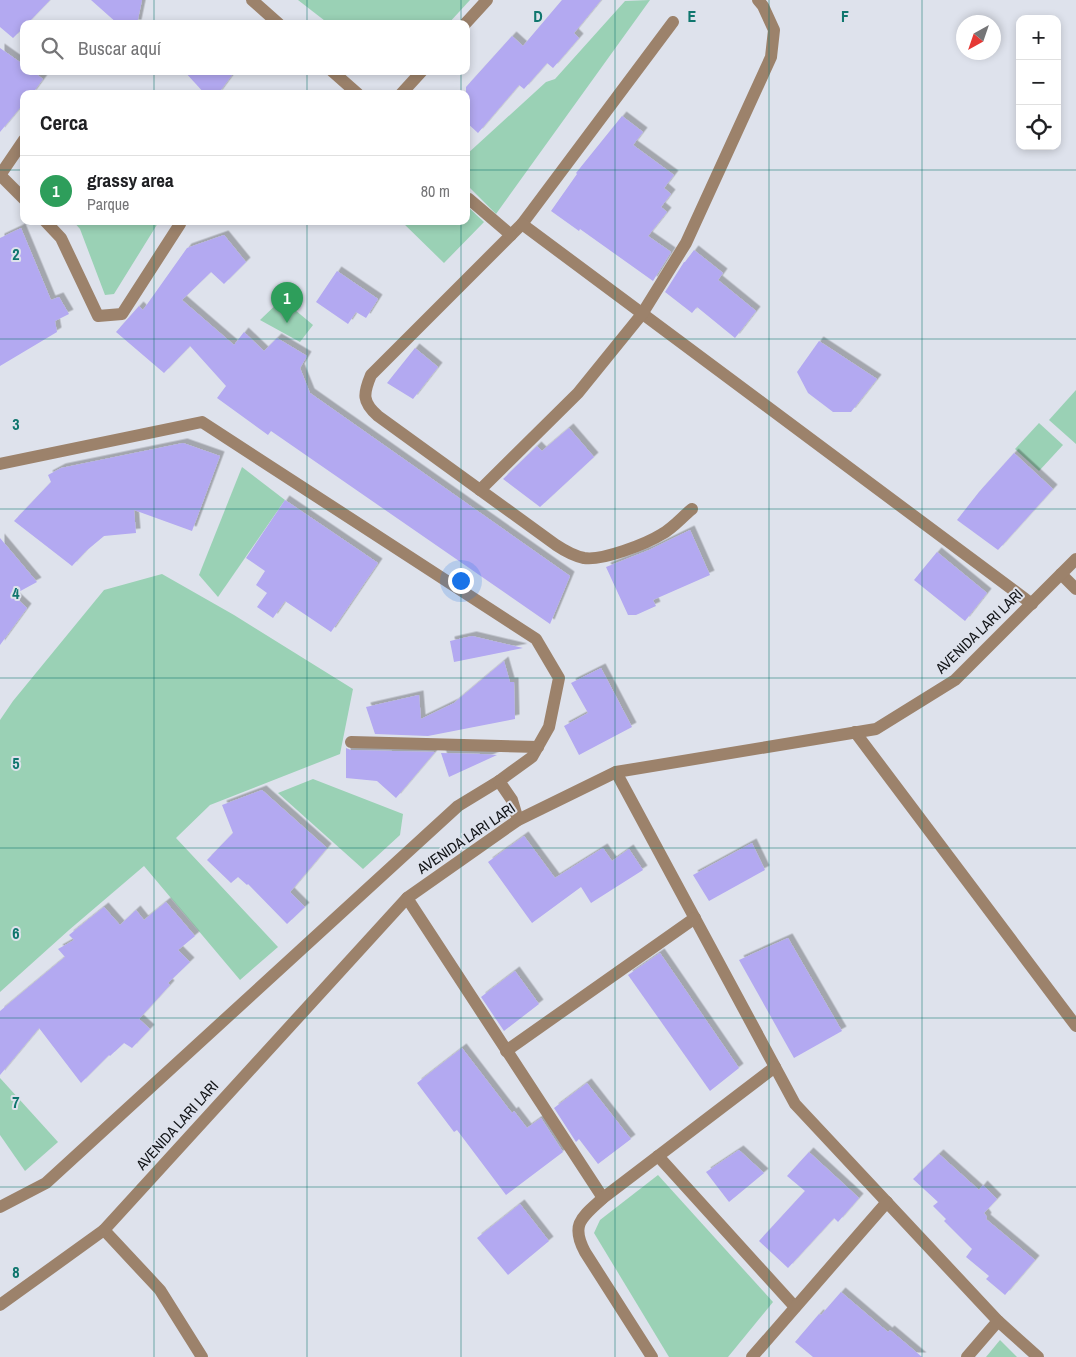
<!DOCTYPE html>
<html lang="es">
<head>
<meta charset="utf-8">
<style>
  body { margin:0; font-family:"Archivo Narrow",sans-serif; background:#f6f6f6; color:#202124 }
  .controls { position:absolute; right:15px; top:15px; display:grid; overflow:hidden; border-radius:10px; box-shadow:0 2px 8px #0003 }
  .controls button { width:45px; height:45px; display:grid; place-items:center; padding:0; border:0; border-bottom:1px solid #e0e0e0; background:#fff; color:#202124; font:25px sans-serif }
  .compass { position:absolute; left:956px; top:15px; width:45px; height:45px; border-radius:50%; background:#fff; box-shadow:0 2px 8px #0003; rotate:220deg }
  .you { position:absolute; left:460px; top:580px; width:18px; height:18px; margin:-12px; border:4px solid #fff; border-radius:50%; background:#1a73e8; box-shadow:0 0 0 8px #1a73e833 }
  .badge { display:grid; place-items:center; width:32px; height:32px; border-radius:50%; background:#2f6d59; color:#fff; font-size:16px; font-weight:700 }
  .pin { position:absolute; translate:-50% -41px; filter:drop-shadow(0 1px 2px #0008) }
  .pin::after { content:''; position:absolute; top:26px; width:18px; height:15px; background:inherit; clip-path:polygon(0 0,100% 0,50% 100%) }
  .list { margin:0; padding:0; list-style:none }
  h2 { display:flex; justify-content:space-between; align-items:center; height:65px; margin:0; padding:0 20px; font-size:21px }
  h2 small { font-size:16px; font-weight:400; color:#757577 }
  .list li { display:grid; grid-template-columns:32px 1fr auto; gap:15px; align-items:center; box-sizing:border-box; height:70px; padding:0 20px; border-top:1px solid #e0e0e0 }
  .list b { display:block; font-size:19px; white-space:nowrap }
  .list p { margin:0; font-size:16px; white-space:nowrap; color:#757577 }
  .list em { font-size:16px; font-style:normal; color:#757577 }
  .icon { flex:none; width:28px; height:28px; fill:none; stroke:currentColor; stroke-width:2; stroke-linecap:round; stroke-linejoin:round }
  .map { position:relative; flex:none; width:1076px; height:1357px; overflow:hidden }
  .search { position:absolute; background:#fff; box-shadow:0 2px 8px #0003; left:20px; top:20px; width:450px; height:55px; display:flex; align-items:center; gap:12px; box-sizing:border-box; padding:0 18px; border-radius:10px; color:#757577; font-size:19px }
  .panel { position:absolute; background:#fff; box-shadow:0 2px 8px #0003; left:20px; top:90px; width:450px; height:135px; border-radius:10px }
  .map>svg:first-child { display:block }
</style>
</head>
<body>
<div class="map">
<svg width="1076" height="1357" viewBox="0 0 1076 1357">
  <defs>
    <filter id="shadow"><feDropShadow dx="4.5" dy="-4.5" stdDeviation="0" flood-color="#0004"/></filter>
  </defs>
  <rect width="100%" height="100%" fill="#dee2ec"/>
  <g fill="#9ad1b5">
    <path d="M 298,0 L 470,0 L 448,24 L 329,24 Z"/>
    <path d="M 650,0 L 496,214 L 466,184 L 466,155 L 546,82 L 555,79 L 625,1 Z"/>
    <path d="M 466,205 L 484,222 L 444,263 L 401,221 L 466,221 Z"/>
    <path d="M 73,221 L 156,221 L 158,223 L 114,294 L 105,295 L 80,229 Z"/>
    <path d="M 282,299 L 313,325 L 300,342 L 260,320 Z"/>
    <path d="M 1076,390 L 1076,444 L 1049,420 Z"/>
    <path d="M 1039,423 L 1063,445 L 1039,471 L 1015,449 Z"/>
    <path d="M 242,467 L 285,500 L 218,597 L 199,575 Z"/>
    <path d="M 162,574 L 234,615 L 353,689 L 340,754 L 210,805 L 176,838 L 278,947 L 240,980 L 144,866 L 69,930 L 0,992 L 0,720 L 13,701 L 104,590 Z"/>
    <path d="M 313,779 L 403,814 L 400,835 L 363,869 L 278,793 Z"/>
    <path d="M 0,1078 L 58,1142 L 25,1171 L 0,1135 Z"/>
    <path d="M 658,1175 L 773,1302 L 728,1357 L 669,1357 L 594,1233 L 600,1220 Z"/>
    <path d="M 1000,1340 L 1017,1357 L 986,1357 Z"/>
  </g>
  <g fill="#b3a9f1" filter="url(#shadow)">
    <path d="M 0,0 L 50,0 L 27,24 L 24,24 L 24,27 L 13,38 L 0,27 Z"/>
    <path d="M 91,0 L 142,0 L 137,24 L 118,24 Z"/>
    <path d="M 562,0 L 601,0 L 574,33 L 579,38 L 553,68 L 547,63 L 524,89 L 519,85 L 478,133 L 466,122 L 466,87 L 512,36 L 523,46 Z"/>
    <path d="M 0,48 L 24,65 L 24,71 L 32,71 L 43,79 L 32,94 L 24,94 L 24,103 L 0,132 Z"/>
    <path d="M 184,71 L 235,71 L 218,94 L 205,94 Z"/>
    <path d="M 622,116 L 643,132 L 633,145 L 674,175 L 664,188 L 671,194 L 661,207 L 667,212 L 648,236 L 671,252 L 653,281 L 580,229 L 579,231 L 551,211 L 577,174 L 576,173 Z"/>
    <path d="M 21,228 L 51,300 L 59,297 L 69,314 L 55,321 L 57,332 L 0,366 L 0,238 Z"/>
    <path d="M 224,235 L 246,262 L 224,284 L 211,272 L 182,300 L 234,345 L 244,332 L 264,351 L 277,338 L 307,356 L 300,368 L 310,393 L 570,576 L 550,624 L 271,431 L 268,435 L 217,398 L 226,386 L 190,346 L 164,373 L 116,332 L 139,306 L 143,310 L 187,248 Z"/>
    <path d="M 694,250 L 723,273 L 718,280 L 756,311 L 735,338 L 697,307 L 692,313 L 665,292 L 684,262 L 685,262 Z"/>
    <path d="M 337,271 L 378,299 L 366,318 L 356,312 L 348,324 L 316,302 Z"/>
    <path d="M 819,341 L 877,379 L 851,412 L 833,412 L 808,393 L 797,372 Z"/>
    <path d="M 415,348 L 438,367 L 413,399 L 387,383 Z"/>
    <path d="M 569,428 L 594,457 L 540,507 L 503,479 L 537,446 L 542,451 Z"/>
    <path d="M 183,443 L 220,456 L 192,531 L 134,510 L 136,533 L 104,536 L 86,551 L 72,566 L 14,521 L 51,482 L 48,475 L 61,468 Z"/>
    <path d="M 1014,453 L 1053,489 L 998,550 L 957,520 L 979,492 Z"/>
    <path d="M 285,500 L 378,563 L 331,632 L 285,601 L 273,618 L 257,607 L 267,593 L 256,585 L 265,571 L 246,558 Z"/>
    <path d="M 690,530 L 710,575 L 653,600 L 656,606 L 636,615 L 628,615 L 606,567 L 649,550 Z"/>
    <path d="M 0,538 L 37,582 L 13,595 L 27,608 L 0,645 Z"/>
    <path d="M 937,552 L 987,593 L 965,621 L 914,580 Z"/>
    <path d="M 472,636 L 523,648 L 454,662 L 450,641 Z"/>
    <path d="M 504,661 L 510,682 L 514,682 L 515,719 L 428,736 L 375,734 L 366,707 L 419,695 L 421,719 L 454,703 Z"/>
    <path d="M 601,668 L 632,727 L 579,755 L 564,726 L 588,713 L 571,683 Z"/>
    <path d="M 346,748 L 351,750 L 435,752 L 396,798 L 377,781 L 346,778 Z"/>
    <path d="M 441,753 L 481,754 L 497,755 L 449,777 Z"/>
    <path d="M 262,790 L 327,848 L 290,892 L 305,907 L 287,924 L 248,884 L 247,885 L 238,877 L 231,883 L 207,860 L 233,833 L 222,805 Z"/>
    <path d="M 524,836 L 555,878 L 603,848 L 612,861 L 629,849 L 643,870 L 591,903 L 581,887 L 532,923 L 488,862 Z"/>
    <path d="M 752,843 L 765,870 L 709,901 L 693,875 Z"/>
    <path d="M 166,902 L 195,936 L 178,950 L 190,962 L 168,983 L 170,985 L 139,1019 L 150,1029 L 132,1048 L 124,1043 L 110,1056 L 109,1055 L 81,1083 L 39,1028 L 0,1075 L 0,1011 L 65,957 L 58,949 L 74,940 L 69,935 L 104,907 L 120,925 L 136,910 L 144,920 Z"/>
    <path d="M 788,938 L 842,1031 L 794,1058 L 739,960 Z"/>
    <path d="M 660,953 L 739,1068 L 710,1091 L 628,975 Z"/>
    <path d="M 515,971 L 539,1004 L 504,1031 L 481,997 Z"/>
    <path d="M 462,1048 L 512,1113 L 514,1111 L 527,1128 L 541,1118 L 563,1152 L 506,1195 L 457,1130 L 454,1132 L 417,1083 Z"/>
    <path d="M 587,1083 L 631,1139 L 598,1164 L 579,1139 L 576,1142 L 554,1108 Z"/>
    <path d="M 739,1150 L 764,1173 L 729,1202 L 706,1172 Z"/>
    <path d="M 809,1152 L 859,1198 L 838,1222 L 834,1218 L 788,1268 L 759,1241 L 805,1191 L 787,1176 Z"/>
    <path d="M 939,1154 L 979,1190 L 983,1185 L 997,1199 L 984,1213 L 987,1217 L 986,1219 L 1035,1260 L 1005,1295 L 986,1279 L 989,1276 L 966,1257 L 972,1249 L 944,1221 L 946,1219 L 933,1206 L 938,1202 L 913,1179 Z"/>
    <path d="M 520,1204 L 549,1241 L 508,1275 L 477,1238 Z"/>
    <path d="M 841,1292 L 888,1332 L 890,1330 L 922,1357 L 813,1357 L 795,1342 L 819,1314 L 821,1315 Z"/>
  </g>
  <g fill="none" stroke-linecap="round" stroke-linejoin="round">
    <g stroke="#9c826b" stroke-width="12">
      <path d="M 252,0 L 279,24"/>
      <path d="M 673,22 L 522,224 L 371,375 C 363,394 362,402 378,416 L 556,545 C 565,551 574,556 584,558 C 602,561 646,544 662,534 C 673,528 682,517 692,509"/>
      <path d="M 465,24 L 487,0"/>
      <path d="M 332,71 L 358,94"/>
      <path d="M 401,94 L 422,71"/>
      <path d="M 0,175 L 24,140"/>
      <path d="M 0,175 L 24,199"/>
      <path d="M 469,199 L 511,235"/>
      <path d="M 45,221 L 61,238 L 98,316 L 122,314 L 180,224 L 177,221"/>
      <path d="M 522,224 L 1032,604"/>
      <path d="M 0,464 L 202,422 L 536,639 L 559,678 L 549,727 L 532,757 L 499,781 L 458,806 L 46,1183 L 0,1207"/>
      <path d="M 480,490 L 578,393 L 642,314 L 686,243 L 771,57 L 774,30 L 763,6 L 758,0"/>
      <path d="M 1061,574 L 1076,589"/>
      <path d="M 855,732 L 1076,1026"/>
      <path d="M 351,742 L 538,747"/>
      <path d="M 616,772 L 795,1104 L 998,1321 L 1038,1357"/>
      <path d="M 499,781 L 512,800 L 518,820"/>
      <path d="M 407,898 L 603,1198"/>
      <path d="M 506,1051 L 695,918"/>
      <path d="M 658,1156 L 795,1307"/>
      <path d="M 104,1230 L 160,1290 L 202,1357"/>
      <path d="M 0,1305 L 104,1230 L 407,898 L 518,820 L 616,772 L 876,729 L 955,680 L 1076,559"/>
      <path d="M 652,1357 L 585,1252 C 570,1224 582,1217 603,1198 L 775,1067"/>
      <path d="M 752,1357 L 887,1202"/>
      <path d="M 967,1357 L 998,1321"/>
    </g>
  </g>
  <path fill="none" stroke="#0f766e" stroke-width="1" stroke-opacity="0.55" d="M 154,0 L 154,24M 307,0 L 307,24M 461,0 L 461,24M 615,0 L 615,1357M 769,0 L 769,1357M 922,0 L 922,1357M 154,71 L 154,94M 307,71 L 307,94M 461,71 L 461,94M 0,170 L 24,170M 466,170 L 1076,170M 154,221 L 154,1357M 307,221 L 307,1357M 461,221 L 461,1357M 0,339 L 1076,339M 0,509 L 1076,509M 0,678 L 1076,678M 0,848 L 1076,848M 0,1018 L 1076,1018M 0,1187 L 1076,1187"/>
  <g text-anchor="middle" dominant-baseline="central" stroke-width="4" stroke-linejoin="round" paint-order="stroke">
    <g font-size="15" fill="#111316" stroke="#dee2ec">
      <text transform="translate(979 631) rotate(-44)">AVENIDA LARI LARI</text>
      <text transform="translate(466 838) rotate(-34)">AVENIDA LARI LARI</text>
      <text transform="translate(177 1125) rotate(-48)">AVENIDA LARI LARI</text>
    </g>
  </g>
  <g font-size="16" text-anchor="middle" font-weight="bold" fill="#0f766e" stroke="#dee2ec" stroke-width="4" stroke-linejoin="round" paint-order="stroke">
    <text x="538" y="22">D</text>
    <text x="692" y="22">E</text>
    <text x="845" y="22">F</text>
    <text x="16" y="260">2</text>
    <text x="16" y="430">3</text>
    <text x="16" y="599">4</text>
    <text x="16" y="769">5</text>
    <text x="16" y="939">6</text>
    <text x="16" y="1108">7</text>
    <text x="16" y="1278">8</text>
  </g>
</svg>
<div class="controls">
<button>+</button>
<button>−</button>
<button><svg class="icon" aria-label="locate" viewBox="0 0 24 24"><circle cx="12" cy="12" r="6"/><path d="M12 2v4M12 18v4M2 12h4M18 12h4"/></svg></button>
</div>
<svg class="compass" viewBox="-18 -18 36 36"><path d="M0-13l5 13h-10z" fill="#e53935"/><path d="M0 13l5-13h-10z" fill="#757577"/></svg>
<div class="you"></div>
<div class="pin badge" style="left:287px;top:323px;background:#2e9e5b">1</div>
<div class="search"><svg class="icon" aria-label="search" viewBox="0 0 24 24"><circle cx="10" cy="10" r="6"/><path d="M15 15l6 6"/></svg>Buscar aquí</div>
<section class="panel">
<h2>Cerca<small></small></h2>
<ul class="list">
<li><span class="badge" style="background:#2e9e5b">1</span><div><b>grassy area</b><p>Parque</p></div><em>80 m</em></li>
</ul>
</section>
</div>
</body>
</html>
